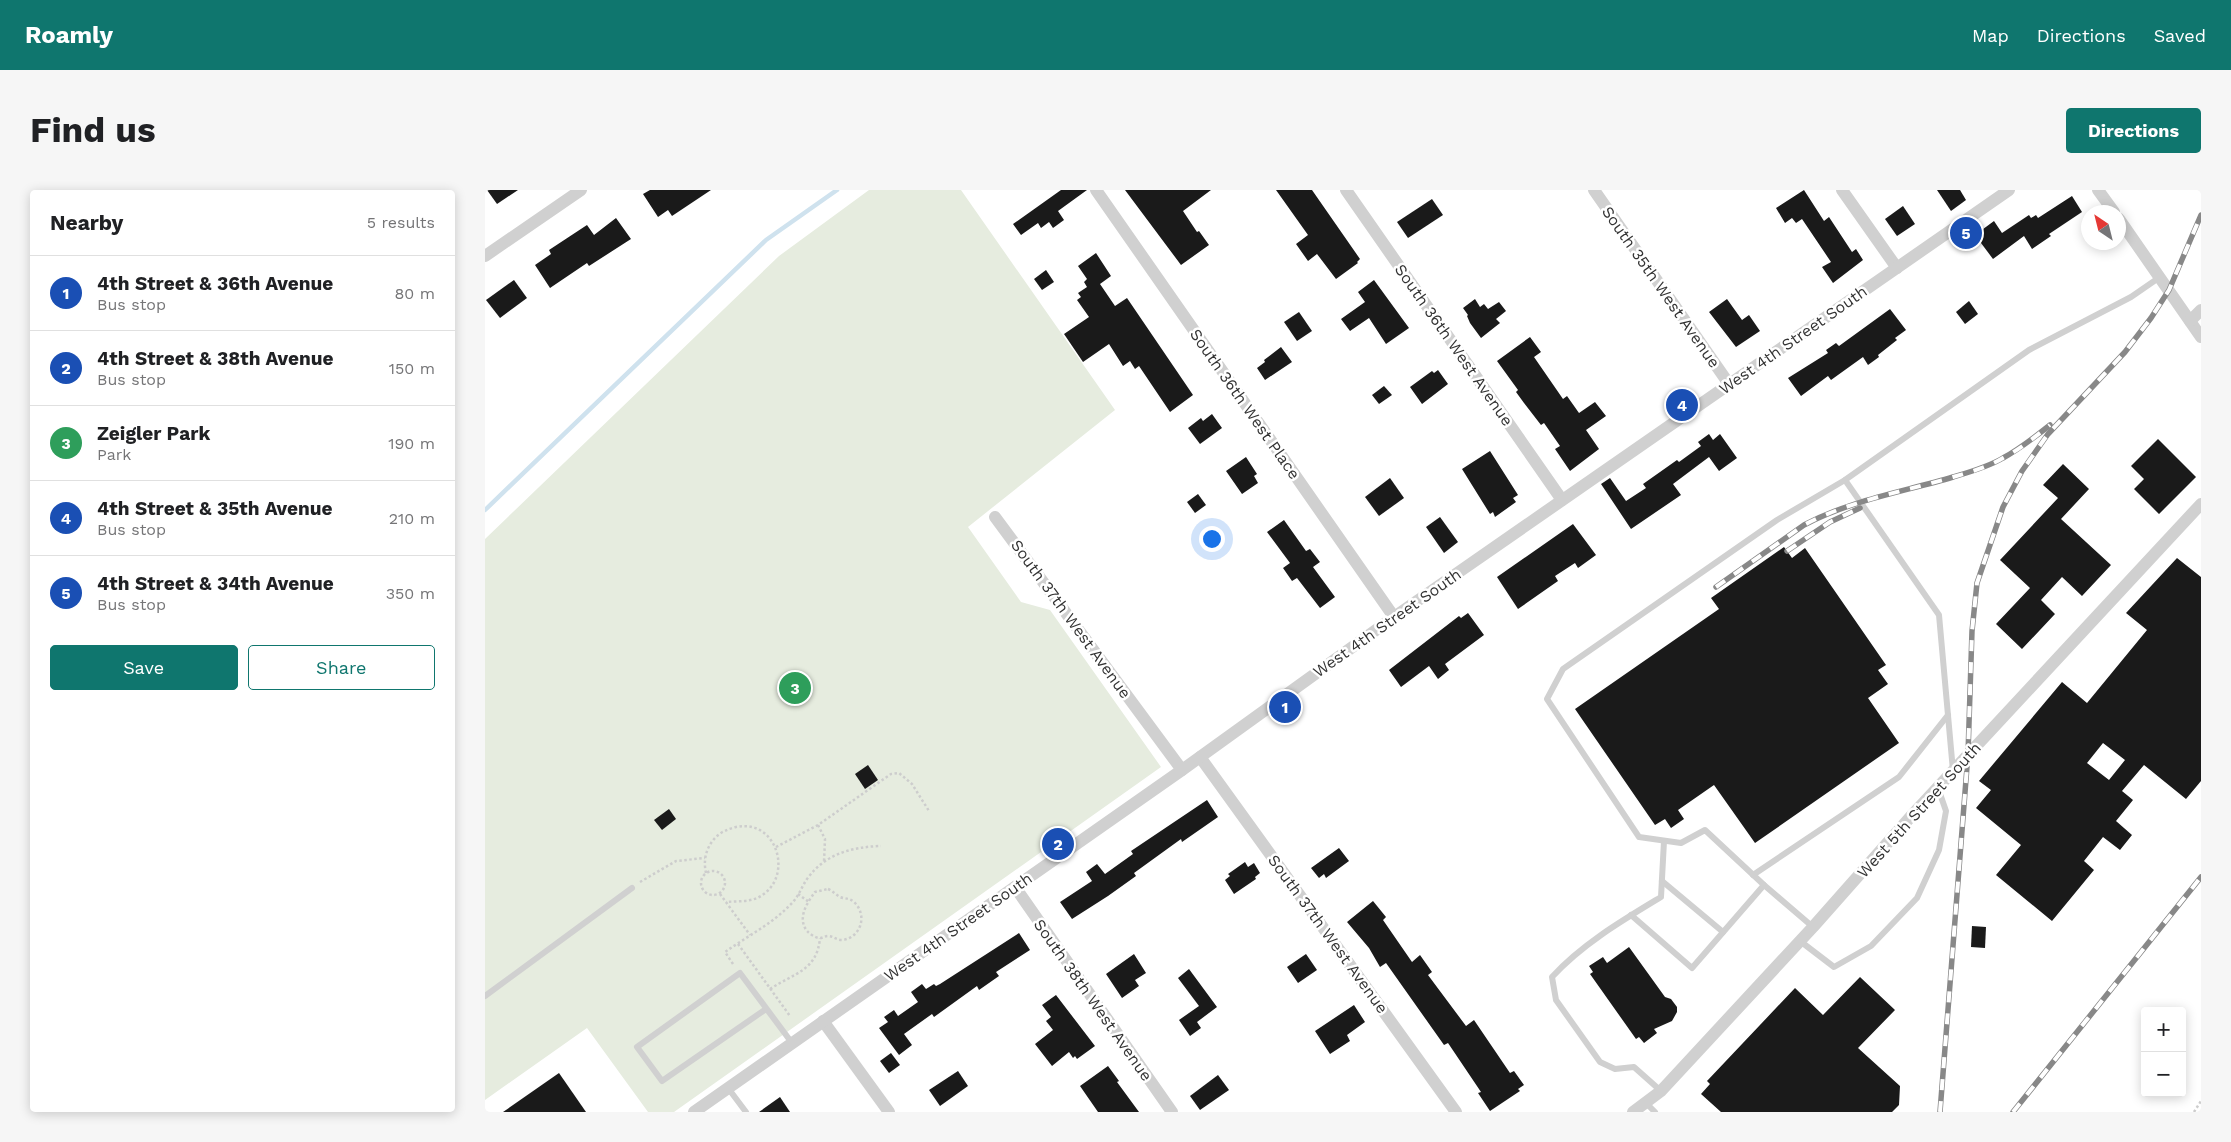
<!DOCTYPE html>
<html lang="en">
<head>
<meta charset="utf-8">
<style>
  body { margin:0; font-family:"Work Sans",sans-serif; background:#f6f6f6; color:#202124 }
  .controls { position:absolute; right:15px; bottom:15px; display:grid; overflow:hidden; border-radius:5px; box-shadow:0 2px 12px #0003 }
  .controls button { width:45px; height:45px; display:grid; place-items:center; padding:0; border:0; border-bottom:1px solid #e0e0e0; background:#fff; color:#202124; font:25px sans-serif }
  .compass { position:absolute; left:1596px; top:15px; width:45px; height:45px; border-radius:50%; background:#fff; box-shadow:0 2px 12px #0003; rotate:325deg }
  .you { position:absolute; left:726px; top:348px; width:18px; height:18px; margin:-12px; border:4px solid #fff; border-radius:50%; background:#1a73e8; box-shadow:0 0 0 8px #1a73e833 }
  .badge { display:grid; place-items:center; width:32px; height:32px; border-radius:50%; background:#0f766e; color:#fff; font-size:16px; font-weight:700 }
  .pin { position:absolute; translate:-50% -50%; border:2px solid #fff; box-shadow:0 1px 5px #0006 }
  .list { margin:0; padding:0; list-style:none }
  h2 { display:flex; justify-content:space-between; align-items:center; height:65px; margin:0; padding:0 20px; font-size:21px }
  h2 small { font-size:16px; font-weight:400; color:#757577 }
  .list li { display:grid; grid-template-columns:32px 1fr auto; gap:15px; align-items:center; box-sizing:border-box; height:75px; padding:0 20px; border-top:1px solid #e0e0e0 }
  .list b { display:block; font-size:19px; white-space:nowrap }
  .list p { margin:0; font-size:16px; white-space:nowrap; color:#757577 }
  .list em { font-size:16px; font-style:normal; color:#757577 }
  .actions { display:flex; gap:10px; padding:15px 20px }
  .actions a { flex:1; padding:11px 0; border:1px solid #0f766e; border-radius:5px; text-align:center; font-size:18px; color:#0f766e }
  .actions .main { background:#0f766e; color:#fff }
  .map { position:relative; flex:none; width:1716px; height:922px; overflow:hidden; border-radius:5px }
  header { display:flex; align-items:center; gap:30px; box-sizing:border-box; height:70px; padding:0 25px; background:#0f766e; color:#fff }
  header strong { font-size:24px }
  nav { display:flex; gap:28px; margin-inline-start:auto; font-size:18px }
  .intro { display:flex; align-items:center; justify-content:space-between; box-sizing:border-box; height:120px; padding:0 30px }
  h1 { margin:0; font-size:35px }
  .button { padding:12px 22px; border-radius:5px; background:#0f766e; color:#fff; font-size:18px; font-weight:700 }
  main { display:flex; gap:30px; padding:0 30px }
  aside { flex:1; background:#fff; border-radius:5px; box-shadow:0 2px 12px #0003 }
  .map>svg:first-child { display:block }
</style>
</head>
<body>
<header>
<strong>Roamly</strong>
<nav><a>Map</a><a>Directions</a><a>Saved</a></nav>
</header>
<div class="intro"><h1>Find us</h1><a class="button">Directions</a></div>
<main>
<aside>
<h2>Nearby<small>5 results</small></h2>
<ul class="list">
<li><span class="badge" style="background:#1a4fb4">1</span><div><b>4th Street &amp; 36th Avenue</b><p>Bus stop</p></div><em>80 m</em></li>
<li><span class="badge" style="background:#1a4fb4">2</span><div><b>4th Street &amp; 38th Avenue</b><p>Bus stop</p></div><em>150 m</em></li>
<li><span class="badge" style="background:#2e9e5b">3</span><div><b>Zeigler Park</b><p>Park</p></div><em>190 m</em></li>
<li><span class="badge" style="background:#1a4fb4">4</span><div><b>4th Street &amp; 35th Avenue</b><p>Bus stop</p></div><em>210 m</em></li>
<li><span class="badge" style="background:#1a4fb4">5</span><div><b>4th Street &amp; 34th Avenue</b><p>Bus stop</p></div><em>350 m</em></li>
</ul>
<div class="actions"><a class="main">Save</a><a>Share</a></div>
</aside>
<div class="map">
<svg width="1716" height="922" viewBox="0 0 1716 922">
  <rect width="100%" height="100%" fill="#fff"/>
  <path fill="#e6ecdf" d="M 384,0 L 476,0 L 630,220 L 483,337 L 536,412 L 565,420 L 676,577 L 189,922 L 163,922 L 102,838 L 0,910 L 0,349 L 294,66 Z"/>
  <g fill="none" stroke-linecap="round" stroke-linejoin="round">
    <path stroke="#cfe2ee" stroke-width="4.5" d="M 0,320 L 281,50 L 352,0"/>
  </g>
  <g fill="#1a1a1a" fill-rule="evenodd">
    <path d="M 2,0 L 33,0 L 12,14 Z"/>
    <path d="M 165,0 L 226,0 L 187,26 L 183,20 L 173,27 L 158,4 Z"/>
    <path d="M 576,0 L 602,0 L 573,21 L 579,30 L 568,38 L 564,32 L 556,38 L 553,33 L 536,45 L 528,34 Z"/>
    <path d="M 640,0 L 726,0 L 698,21 L 712,42 L 714,41 L 724,55 L 696,75 Z"/>
    <path d="M 791,0 L 827,0 L 875,69 L 872,72 L 873,73 L 851,89 L 832,64 L 823,71 L 811,54 L 823,45 Z"/>
    <path d="M 1319,0 L 1339,31 L 1344,27 L 1367,62 L 1371,59 L 1378,70 L 1348,93 L 1337,77 L 1346,72 L 1317,29 L 1311,33 L 1307,28 L 1300,33 L 1291,18 Z"/>
    <path d="M 1452,0 L 1475,0 L 1481,10 L 1466,21 Z"/>
    <path d="M 1587,6 L 1597,22 L 1564,44 L 1566,46 L 1547,59 L 1539,46 L 1508,69 L 1490,45 L 1509,31 L 1517,43 L 1544,25 L 1546,28 L 1551,25 L 1553,28 Z"/>
    <path d="M 947,9 L 958,25 L 923,48 L 912,32 Z"/>
    <path d="M 1418,16 L 1430,34 L 1412,46 L 1400,29 Z"/>
    <path d="M 131,28 L 146,49 L 104,76 L 102,73 L 65,98 L 50,75 L 66,64 L 64,60 L 102,35 L 109,45 Z"/>
    <path d="M 611,63 L 626,86 L 615,94 L 630,116 L 642,108 L 708,205 L 685,222 L 654,176 L 650,179 L 645,171 L 638,176 L 624,154 L 598,172 L 579,144 L 604,127 L 592,110 L 596,107 L 593,103 L 602,97 L 599,92 L 602,89 L 593,76 Z"/>
    <path d="M 561,80 L 569,92 L 557,100 L 549,89 Z"/>
    <path d="M 29,90 L 42,108 L 15,128 L 1,110 Z"/>
    <path d="M 889,90 L 924,138 L 901,154 L 884,128 L 865,141 L 856,129 L 880,112 L 873,102 Z"/>
    <path d="M 990,109 L 995,117 L 999,114 L 1003,119 L 1014,112 L 1021,121 L 1011,129 L 1015,133 L 996,148 L 985,133 L 982,126 L 983,125 L 978,118 Z"/>
    <path d="M 1242,109 L 1257,130 L 1264,125 L 1275,141 L 1251,157 L 1224,122 Z"/>
    <path d="M 1484,111 L 1493,124 L 1480,134 L 1471,122 Z"/>
    <path d="M 1405,119 L 1421,140 L 1410,148 L 1412,150 L 1393,165 L 1394,167 L 1383,175 L 1378,167 L 1346,190 L 1343,186 L 1316,206 L 1303,188 L 1343,163 L 1341,160 L 1351,153 L 1354,156 Z"/>
    <path d="M 814,122 L 827,141 L 812,151 L 799,132 Z"/>
    <path d="M 1045,147 L 1056,162 L 1049,167 L 1078,209 L 1082,206 L 1094,223 L 1110,212 L 1121,226 L 1101,240 L 1114,259 L 1085,281 L 1070,259 L 1075,256 L 1059,233 L 1056,235 L 1039,213 L 1031,202 L 1033,200 L 1012,171 Z"/>
    <path d="M 796,157 L 807,172 L 780,190 L 772,178 L 780,172 L 779,170 Z"/>
    <path d="M 953,180 L 963,194 L 937,214 L 925,197 L 947,181 L 949,183 Z"/>
    <path d="M 899,196 L 907,205 L 894,214 L 887,205 Z"/>
    <path d="M 727,224 L 737,238 L 715,254 L 703,238 L 716,228 L 718,231 Z"/>
    <path d="M 1224,244 L 1228,250 L 1235,244 L 1252,268 L 1234,281 L 1224,267 L 1188,294 L 1196,305 L 1146,339 L 1116,294 L 1125,288 L 1141,311 L 1161,298 L 1158,294 L 1192,270 L 1194,272 L 1216,256 L 1213,252 Z"/>
    <path d="M 1673,249 L 1711,287 L 1674,324 L 1649,299 L 1659,289 L 1646,276 Z"/>
    <path d="M 1005,261 L 1033,305 L 1028,308 L 1031,312 L 1010,327 L 1008,322 L 1005,324 L 977,279 Z"/>
    <path d="M 761,267 L 772,284 L 769,286 L 773,293 L 757,304 L 741,281 Z"/>
    <path d="M 1578,274 L 1604,299 L 1576,329 L 1626,375 L 1597,406 L 1577,387 L 1556,410 L 1570,424 L 1537,459 L 1511,434 L 1545,398 L 1515,370 L 1573,308 L 1558,295 Z"/>
    <path d="M 905,288 L 919,308 L 894,326 L 880,307 Z"/>
    <path d="M 713,304 L 721,315 L 710,323 L 702,312 Z"/>
    <path d="M 955,327 L 973,352 L 959,363 L 941,337 Z"/>
    <path d="M 799,330 L 821,361 L 825,359 L 835,372 L 828,377 L 850,407 L 835,418 L 812,388 L 807,391 L 798,378 L 805,373 L 782,342 Z"/>
    <path d="M 1088,334 L 1111,365 L 1093,378 L 1090,373 L 1070,386 L 1073,391 L 1033,419 L 1012,387 Z"/>
    <path d="M 1299,357 L 1307,368 L 1320,358 L 1401,475 L 1393,480 L 1403,494 L 1383,508 L 1414,553 L 1270,653 L 1229,595 L 1193,620 L 1199,629 L 1186,638 L 1180,629 L 1170,635 L 1090,519 L 1234,419 L 1226,408 Z"/>
    <path d="M 1692,368 L 1716,387 L 1716,591 L 1701,609 L 1659,575 L 1637,601 L 1648,610 L 1631,631 L 1647,645 L 1635,660 L 1618,647 L 1599,671 L 1609,680 L 1567,731 L 1511,685 L 1536,655 L 1491,618 L 1506,600 L 1494,591 L 1577,492 L 1602,513 L 1662,440 L 1641,423 ZM 1618,553 L 1640,570 L 1624,590 L 1602,573 Z"/>
    <path d="M 983,423 L 999,445 L 960,474 L 964,480 L 953,489 L 944,476 L 916,497 L 904,480 L 974,426 L 976,428 Z"/>
    <path d="M 383,575 L 393,590 L 380,599 L 370,584 Z"/>
    <path d="M 722,610 L 733,627 L 697,652 L 696,649 L 649,683 L 651,686 L 623,706 L 587,729 L 575,712 L 607,691 L 601,682 L 612,674 L 620,684 L 648,664 L 646,661 Z"/>
    <path d="M 184,619 L 191,629 L 177,640 L 169,630 Z"/>
    <path d="M 854,658 L 864,671 L 841,688 L 839,684 L 834,688 L 826,678 Z"/>
    <path d="M 760,672 L 763,677 L 769,673 L 775,683 L 770,687 L 771,689 L 749,704 L 740,690 L 745,686 L 743,684 Z"/>
    <path d="M 888,711 L 901,727 L 898,730 L 927,772 L 935,765 L 947,782 L 943,785 L 981,836 L 989,830 L 1025,883 L 1029,881 L 1039,895 L 1033,899 L 1035,901 L 1005,921 L 993,903 L 996,902 L 963,853 L 959,855 L 901,773 L 895,777 L 884,758 L 862,732 Z"/>
    <path d="M 1487,736 L 1501,737 L 1500,758 L 1486,757 Z"/>
    <path d="M 534,743 L 545,760 L 511,782 L 514,786 L 494,800 L 492,796 L 449,827 L 447,824 L 419,844 L 427,855 L 414,865 L 394,838 L 403,832 L 399,827 L 409,820 L 413,826 L 433,812 L 426,802 L 437,794 L 441,799 L 449,794 L 451,796 L 455,794 Z"/>
    <path d="M 1144,757 L 1180,807 L 1186,809 L 1192,817 L 1192,822 L 1187,831 L 1169,839 L 1172,843 L 1159,853 L 1154,847 L 1151,849 L 1105,784 L 1108,782 L 1104,776 L 1118,767 L 1122,773 Z"/>
    <path d="M 649,764 L 661,783 L 650,790 L 654,796 L 637,808 L 621,784 Z"/>
    <path d="M 821,764 L 832,780 L 813,793 L 802,777 Z"/>
    <path d="M 704,779 L 732,817 L 712,832 L 716,838 L 705,846 L 694,830 L 714,816 L 693,788 Z"/>
    <path d="M 1375,787 L 1410,820 L 1373,858 L 1415,896 L 1414,915 L 1407,922 L 1236,922 L 1216,904 L 1225,894 L 1222,891 L 1310,798 L 1338,825 Z"/>
    <path d="M 571,805 L 610,856 L 592,869 L 590,866 L 588,868 L 584,862 L 567,876 L 550,854 L 568,840 L 561,831 L 566,827 L 557,815 Z"/>
    <path d="M 869,815 L 880,832 L 862,845 L 865,851 L 845,864 L 830,841 Z"/>
    <path d="M 406,863 L 415,875 L 404,883 L 395,871 Z"/>
    <path d="M 623,876 L 634,891 L 632,892 L 654,922 L 613,922 L 595,896 Z"/>
    <path d="M 473,881 L 483,896 L 455,916 L 444,900 Z"/>
    <path d="M 74,883 L 101,922 L 18,922 Z"/>
    <path d="M 733,885 L 744,900 L 715,920 L 705,906 Z"/>
    <path d="M 295,907 L 305,922 L 274,922 Z"/>
  </g>
  <g fill="none" stroke-linecap="round" stroke-linejoin="round">
    <g stroke="#cdcdcd" stroke-width="2.5" stroke-dasharray="2.5 2.5" stroke-linecap="butt">
      <path d="M 333,635 L 340,649 L 339,672"/>
      <path d="M 291,657 L 333,635 L 406,584 L 414,583 L 427,594 L 444,621"/>
      <circle cx="228" cy="693" r="12"/>
      <path d="M 221,683 C 218,670 221,657 231,647 C 236,642 243,639 251,637 C 294,628 310,691 272,708 C 263,712 251,711 241,712"/>
      <path d="M 155,692 L 191,671 L 220,668"/>
      <path d="M 343,699 C 348,701 351,705 355,707 C 360,709 365,708 369,712 C 383,725 376,748 357,750 C 351,750 348,746 343,746 C 340,746 338,748 335,748 C 330,748 325,744 322,741 C 312,728 322,713 330,702 Z"/>
      <path d="M 235,704 L 265,745"/>
      <path d="M 313,704 L 324,712"/>
      <path d="M 253,754 L 305,826"/>
      <path d="M 248,774 L 240,762 C 261,747 287,734 305,715 C 313,708 316,698 322,689 C 340,664 366,657 396,656"/>
      <path d="M 285,799 C 309,783 332,781 335,748"/>
      <path d="M 1709,922 L 1716,911"/>
    </g>
    <g stroke="#d0d0d0" stroke-width="6">
      <path d="M 1360,290 L 1454,425 L 1468,581"/>
      <path d="M 1268,685 L 1414,587 L 1463,525"/>
      <path d="M 1177,691 L 1238,742"/>
      <path d="M 1146,725 L 1207,778 L 1279,695"/>
      <path d="M 1328,737 L 1279,695 L 1220,640 L 1196,653 L 1154,647 L 1062,509 L 1078,479 L 1292,330 L 1360,290 L 1544,160 L 1646,107 L 1675,87"/>
      <path d="M 1315,751 L 1349,777 L 1386,756 L 1432,708 L 1454,660 L 1461,621 L 1453,598"/>
      <path d="M 0,806 L 147,698"/>
      <path d="M 281,819 L 177,891 L 152,857 L 255,783 L 307,853"/>
      <path d="M 243,898 L 261,922"/>
      <path d="M 1176,901 L 1149,877 L 1130,879 L 1115,872 L 1071,810 L 1067,787 C 1097,754 1138,730 1176,707 L 1179,651"/>
      <path d="M 1161,913 L 1170,922"/>
    </g>
    <g stroke="#d0d0d0" stroke-width="12">
      <path d="M 611,0 L 909,427"/>
      <path d="M 861,0 L 1077,310"/>
      <path d="M 1109,0 L 1244,194"/>
      <path d="M 1357,0 L 1412,78"/>
      <path d="M 1613,0 L 1629,22"/>
      <path d="M 1634,29 L 1716,147"/>
      <path d="M 0,66 L 96,0"/>
      <path d="M 1705,131 L 1716,120"/>
      <path d="M 510,327 L 697,580"/>
      <path d="M 715,567 L 971,922"/>
      <path d="M 530,697 L 687,922"/>
      <path d="M 338,831 L 404,922"/>
      <path d="M 209,922 L 697,580 L 909,427 L 1524,0"/>
      <path d="M 1148,922 L 1176,901 L 1328,737 L 1428,624 L 1716,314"/>
    </g>
    <g stroke="#888" stroke-width="5.5">
      <g id="rail">
        <path d="M 1302,361 L 1345,332 L 1375,318"/>
        <path d="M 1231,397 L 1319,335 C 1366,310 1418,302 1468,287 C 1485,282 1503,277 1518,268 C 1535,259 1550,247 1565,235"/>
        <path d="M 1455,922 L 1483,564 L 1487,441 L 1492,393 L 1518,317 L 1537,281 L 1563,244 L 1640,162 L 1666,128 L 1684,100 L 1716,25"/>
        <path d="M 1528,922 L 1716,687"/>
      </g>
    </g>
    <use href="#rail" stroke="#fff" stroke-width="4" stroke-dasharray="11" stroke-linecap="butt"/>
  </g>
  <g text-anchor="middle" dominant-baseline="central" stroke-width="5" stroke-linejoin="round" paint-order="stroke">
    <g font-size="16" fill="#333" stroke="#fff">
      <text transform="translate(1176 97) rotate(55)">South 35th West Avenue</text>
      <text transform="translate(1308 150) rotate(-35)">West 4th Street South</text>
      <text transform="translate(969 155) rotate(55)">South 36th West Avenue</text>
      <text transform="translate(760 214) rotate(55)">South 36th West Place</text>
      <text transform="translate(586 429) rotate(54)">South 37th West Avenue</text>
      <text transform="translate(902 433) rotate(-35)">West 4th Street South</text>
      <text transform="translate(1434 620) rotate(-48)">West 5th Street South</text>
      <text transform="translate(473 737) rotate(-35)">West 4th Street South</text>
      <text transform="translate(843 744) rotate(54)">South 37th West Avenue</text>
      <text transform="translate(608 810) rotate(55)">South 38th West Avenue</text>
    </g>
  </g>
</svg>
<div class="controls">
<button>+</button>
<button>−</button>
</div>
<svg class="compass" viewBox="-18 -18 36 36"><path d="M0-13l5 13h-10z" fill="#e53935"/><path d="M0 13l5-13h-10z" fill="#757577"/></svg>
<div class="you"></div>
<div class="pin badge" style="left:800px;top:517px;background:#1a4fb4">1</div>
<div class="pin badge" style="left:573px;top:654px;background:#1a4fb4">2</div>
<div class="pin badge" style="left:310px;top:498px;background:#2e9e5b">3</div>
<div class="pin badge" style="left:1197px;top:215px;background:#1a4fb4">4</div>
<div class="pin badge" style="left:1481px;top:43px;background:#1a4fb4">5</div>
</div>
</main>
</body>
</html>
